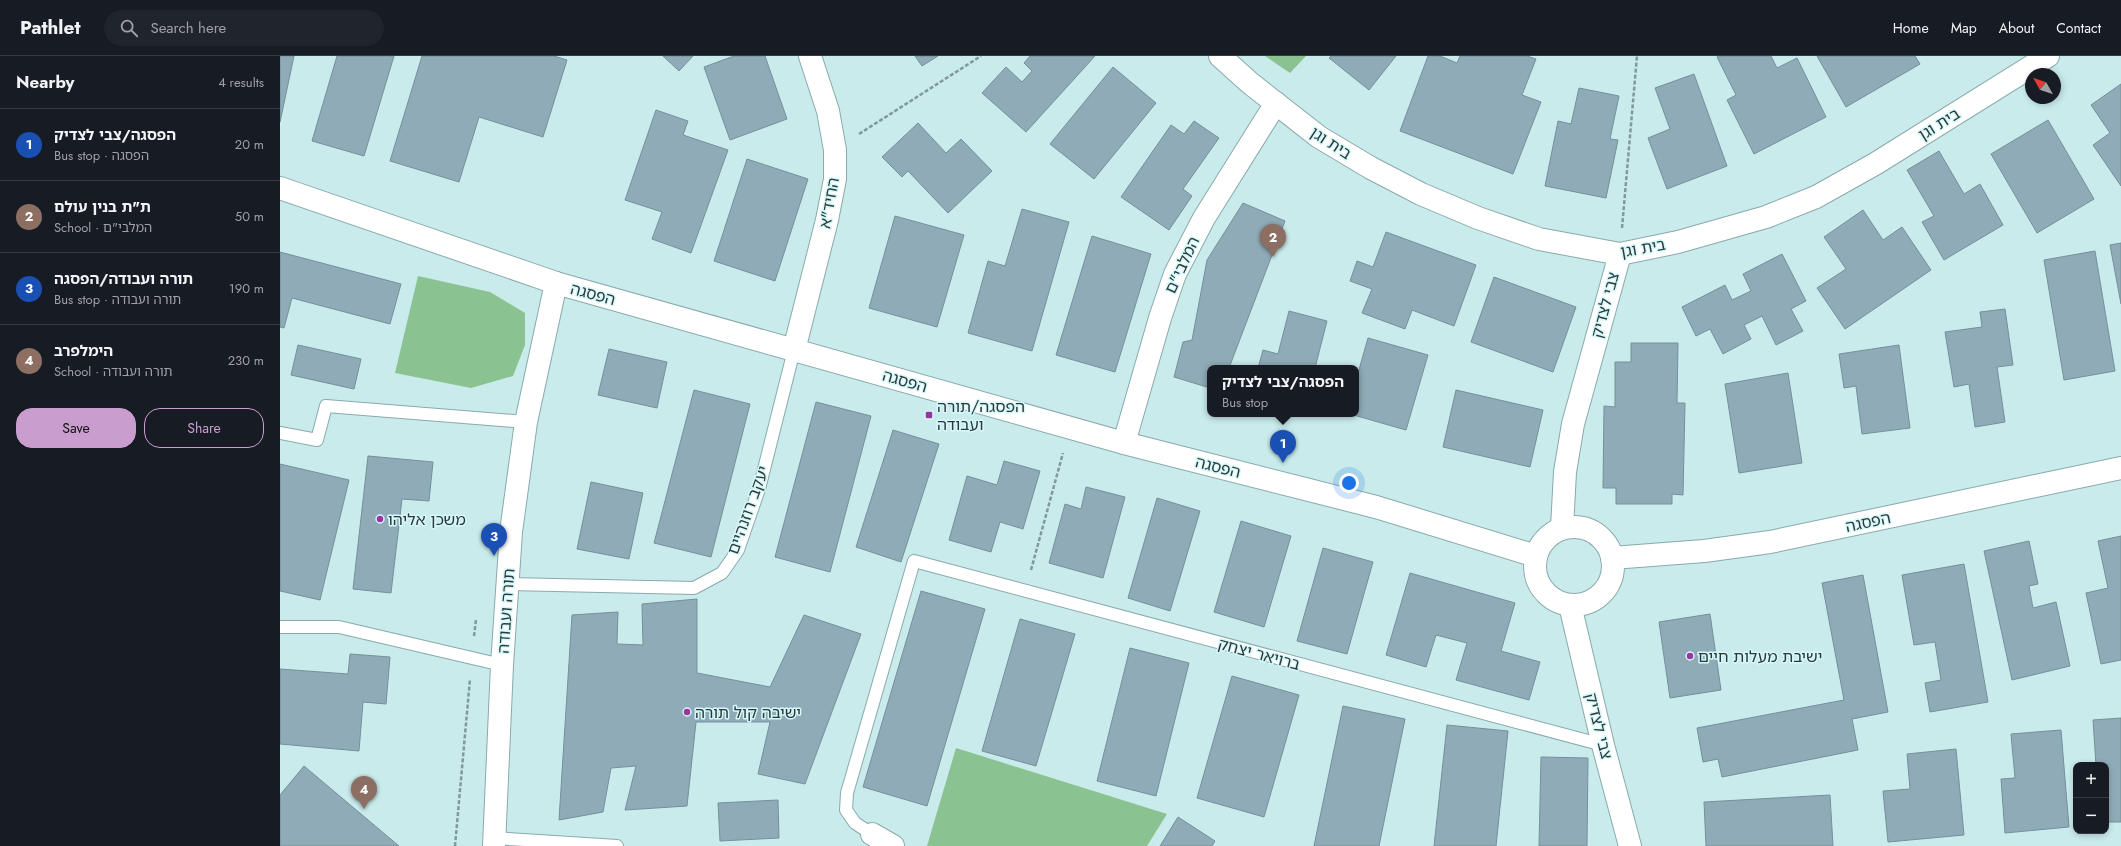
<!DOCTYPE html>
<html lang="en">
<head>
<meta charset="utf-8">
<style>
  body { margin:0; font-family:Jost,"Noto Sans Hebrew",sans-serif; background:#20242c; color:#f1f3f6 }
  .controls { position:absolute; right:12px; bottom:12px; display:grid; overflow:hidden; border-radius:8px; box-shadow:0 2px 6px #0003 }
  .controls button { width:36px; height:36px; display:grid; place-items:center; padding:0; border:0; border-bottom:1px solid #363941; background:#171b24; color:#f1f3f6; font:20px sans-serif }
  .compass { position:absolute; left:1745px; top:12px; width:36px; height:36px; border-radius:50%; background:#171b24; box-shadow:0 2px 6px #0003; rotate:310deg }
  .you { position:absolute; left:1069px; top:427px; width:14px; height:14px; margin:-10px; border:3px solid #fff; border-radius:50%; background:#1a73e8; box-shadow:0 0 0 6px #1a73e833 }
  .badge { display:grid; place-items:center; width:26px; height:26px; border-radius:50%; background:#c99ece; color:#fff; font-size:13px; font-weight:700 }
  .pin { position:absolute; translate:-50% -33px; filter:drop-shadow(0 1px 2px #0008) }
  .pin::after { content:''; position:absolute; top:21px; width:14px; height:12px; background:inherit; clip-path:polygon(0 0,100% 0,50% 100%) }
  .popup { position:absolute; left:927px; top:309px; width:152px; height:52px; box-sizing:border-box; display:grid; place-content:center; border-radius:8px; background:#171b24; filter:drop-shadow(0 1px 3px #0005); font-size:13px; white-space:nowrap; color:#9ea1a6 }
  .popup b { font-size:15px; color:#f1f3f6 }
  .popup::after { content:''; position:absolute; left:50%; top:100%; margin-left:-8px; border:8px solid transparent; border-top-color:#171b24 }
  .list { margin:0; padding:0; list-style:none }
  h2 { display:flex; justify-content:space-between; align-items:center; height:52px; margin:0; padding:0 16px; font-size:17px }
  h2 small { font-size:13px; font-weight:400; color:#9ea1a6 }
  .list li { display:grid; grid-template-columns:26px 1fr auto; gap:12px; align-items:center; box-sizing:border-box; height:72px; padding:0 16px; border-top:1px solid #363941 }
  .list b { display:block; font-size:15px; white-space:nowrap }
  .list p { margin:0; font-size:13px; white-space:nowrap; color:#9ea1a6 }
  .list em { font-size:13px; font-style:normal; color:#9ea1a6 }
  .actions { display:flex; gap:8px; padding:12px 16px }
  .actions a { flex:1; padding:9px 0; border:1px solid #c99ece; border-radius:16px; text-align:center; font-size:14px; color:#c99ece }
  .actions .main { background:#c99ece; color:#111 }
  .icon { flex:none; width:22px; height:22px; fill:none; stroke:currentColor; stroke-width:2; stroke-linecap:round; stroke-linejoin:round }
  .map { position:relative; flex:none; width:1841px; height:790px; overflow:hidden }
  header { display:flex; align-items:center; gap:24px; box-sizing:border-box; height:56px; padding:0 20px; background:#171b24; border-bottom:1px solid #363941 }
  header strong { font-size:19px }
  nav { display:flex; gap:22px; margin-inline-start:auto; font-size:14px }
  .search { width:280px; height:36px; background:#20242c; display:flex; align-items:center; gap:10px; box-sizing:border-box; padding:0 14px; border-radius:22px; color:#9ea1a6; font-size:15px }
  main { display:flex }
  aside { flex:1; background:#171b24 }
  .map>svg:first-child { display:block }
</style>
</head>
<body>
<header>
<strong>Pathlet</strong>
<div class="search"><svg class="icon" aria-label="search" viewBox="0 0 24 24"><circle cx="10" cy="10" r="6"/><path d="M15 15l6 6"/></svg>Search here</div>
<nav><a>Home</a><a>Map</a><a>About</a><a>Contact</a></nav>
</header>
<main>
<aside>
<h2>Nearby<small>4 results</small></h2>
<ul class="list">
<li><span class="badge" style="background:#1a4fb4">1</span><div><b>הפסגה/צבי לצדיק</b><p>Bus stop · הפסגה</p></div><em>20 m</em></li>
<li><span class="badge" style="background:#8d6e63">2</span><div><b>ת&quot;ת בנין עולם</b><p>School · המלבי&quot;ם</p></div><em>50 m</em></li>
<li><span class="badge" style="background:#1a4fb4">3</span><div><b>תורה ועבודה/הפסגה</b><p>Bus stop · תורה ועבודה</p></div><em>190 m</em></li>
<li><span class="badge" style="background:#8d6e63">4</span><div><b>הימלפרב</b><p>School · תורה ועבודה</p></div><em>230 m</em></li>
</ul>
<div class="actions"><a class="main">Save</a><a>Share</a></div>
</aside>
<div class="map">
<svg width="1841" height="790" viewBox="0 0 1841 790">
  <rect width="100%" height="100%" fill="#c9ebec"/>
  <g fill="#8ac391">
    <path d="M 985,0 L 1026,0 L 1010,17 Z"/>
    <path d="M 138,220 L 210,236 L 245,257 L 245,289 L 233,320 L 191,332 L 115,317 Z"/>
    <path d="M 676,692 L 887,758 L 867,790 L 647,790 Z"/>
  </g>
  <g fill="#8fabb7" stroke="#74909b">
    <path d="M 0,0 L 14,0 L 0,66 Z"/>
    <path d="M 57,0 L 114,0 L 84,100 L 32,85 Z"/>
    <path d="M 142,0 L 274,0 L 287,4 L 263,81 L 199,61 L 179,126 L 110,105 Z"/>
    <path d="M 383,0 L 413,0 L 399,15 Z"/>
    <path d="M 454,0 L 485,0 L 507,63 L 450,84 L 424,11 Z"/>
    <path d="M 635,0 L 658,0 L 642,10 Z"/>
    <path d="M 750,0 L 815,0 L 746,76 L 702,37 L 726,11 L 742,26 L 752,15 L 744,7 Z"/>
    <path d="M 1051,0 L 1116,0 L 1089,34 L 1049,2 Z"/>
    <path d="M 1148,0 L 1160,0 L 1177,7 L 1180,0 L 1247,0 L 1256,3 L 1242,39 L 1261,46 L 1233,118 L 1120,75 Z"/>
    <path d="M 1438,0 L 1491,0 L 1497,12 L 1517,2 L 1546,61 L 1474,98 L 1447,44 L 1456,39 L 1437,1 Z"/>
    <path d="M 1537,0 L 1635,0 L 1640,8 L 1566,51 Z"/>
    <path d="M 833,11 L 876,47 L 814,123 L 770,88 Z"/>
    <path d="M 1414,18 L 1447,110 L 1387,133 L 1368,82 L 1390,73 L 1375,32 Z"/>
    <path d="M 1841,28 L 1841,130 L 1813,89 L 1830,77 L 1811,49 Z"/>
    <path d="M 1299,32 L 1339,40 L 1330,83 L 1338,84 L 1326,142 L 1265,130 L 1278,65 L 1291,68 Z"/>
    <path d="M 376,54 L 408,65 L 403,79 L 448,94 L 411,197 L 372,183 L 382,156 L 345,144 Z"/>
    <path d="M 1768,64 L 1814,143 L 1757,177 L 1711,98 Z"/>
    <path d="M 914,65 L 939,82 L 903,133 L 912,140 L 889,174 L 841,141 L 891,69 L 904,78 Z"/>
    <path d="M 638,67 L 666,97 L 681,83 L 712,115 L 668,157 L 628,115 L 622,121 L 602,101 Z"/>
    <path d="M 1659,95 L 1684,138 L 1700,128 L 1723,169 L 1664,204 L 1642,166 L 1654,160 L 1627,114 Z"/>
    <path d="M 467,103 L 528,123 L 495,225 L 434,205 Z"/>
    <path d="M 963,147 L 1005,165 L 949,312 L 930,312 L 930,332 L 894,321 L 903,286 L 912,284 L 927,204 Z"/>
    <path d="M 742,153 L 789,166 L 752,295 L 688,277 L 708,205 L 725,210 Z"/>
    <path d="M 1583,154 L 1603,184 L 1622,171 L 1651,214 L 1565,273 L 1537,232 L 1566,213 L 1544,181 Z"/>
    <path d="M 615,160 L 684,179 L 657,271 L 589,252 Z"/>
    <path d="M 1106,176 L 1196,209 L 1174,270 L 1132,254 L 1125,273 L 1082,257 L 1092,233 L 1070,225 L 1077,205 L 1093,211 Z"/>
    <path d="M 812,180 L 871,198 L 835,316 L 776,299 Z"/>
    <path d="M 1841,187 L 1841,248 L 1830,189 Z"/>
    <path d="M 1815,195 L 1835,315 L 1784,324 L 1764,204 Z"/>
    <path d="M 0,196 L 121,228 L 110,268 L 12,242 L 4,272 L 0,271 Z"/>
    <path d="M 1502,198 L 1526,245 L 1511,253 L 1523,275 L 1496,289 L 1482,260 L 1464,269 L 1471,283 L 1443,298 L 1430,273 L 1416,280 L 1402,251 L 1445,229 L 1452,244 L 1471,235 L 1463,218 Z"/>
    <path d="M 1214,221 L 1296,251 L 1273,316 L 1191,286 Z"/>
    <path d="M 1725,253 L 1733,309 L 1717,311 L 1725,366 L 1695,371 L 1689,328 L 1674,331 L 1665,276 L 1702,271 L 1700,256 Z"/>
    <path d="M 1009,255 L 1047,265 L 1035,312 L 978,312 L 983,294 L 998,298 Z"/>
    <path d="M 1088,282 L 1148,299 L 1126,374 L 1070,358 L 1076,358 L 1076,324 Z"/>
    <path d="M 1351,287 L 1398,287 L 1397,347 L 1405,347 L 1403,439 L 1392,438 L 1392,448 L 1336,448 L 1336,432 L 1323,432 L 1324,350 L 1335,351 L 1335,306 L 1351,306 Z"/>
    <path d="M 18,289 L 81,303 L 74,333 L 11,319 Z"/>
    <path d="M 1619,289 L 1630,372 L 1582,378 L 1576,330 L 1564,332 L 1559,298 Z"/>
    <path d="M 329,293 L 387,306 L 377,352 L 318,339 Z"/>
    <path d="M 1508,317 L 1522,407 L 1459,417 L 1445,328 Z"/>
    <path d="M 414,334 L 470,348 L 431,501 L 374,487 Z"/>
    <path d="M 1176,334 L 1263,354 L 1250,411 L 1163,391 Z"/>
    <path d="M 536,346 L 591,360 L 550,516 L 495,501 Z"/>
    <path d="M 613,374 L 659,388 L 621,506 L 576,491 Z"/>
    <path d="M 88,400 L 153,406 L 149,445 L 122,443 L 111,537 L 73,533 Z"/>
    <path d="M 724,405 L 760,415 L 743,473 L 720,466 L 711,496 L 669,484 L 687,420 L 717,429 Z"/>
    <path d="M 0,408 L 69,424 L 40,544 L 0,535 Z"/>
    <path d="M 311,426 L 363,437 L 349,503 L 297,493 Z"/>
    <path d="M 806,431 L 845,441 L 823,522 L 769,507 L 785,448 L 801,453 Z"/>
    <path d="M 877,442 L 920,455 L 890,555 L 848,542 Z"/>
    <path d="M 961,465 L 1011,480 L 984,571 L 934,556 Z"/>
    <path d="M 1841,480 L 1841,604 L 1821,608 L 1806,537 L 1828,532 L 1818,485 Z"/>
    <path d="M 1749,485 L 1758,528 L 1749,530 L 1753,552 L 1776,546 L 1790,610 L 1732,624 L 1704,495 Z"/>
    <path d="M 1043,492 L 1093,506 L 1067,598 L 1017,585 Z"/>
    <path d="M 1684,508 L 1708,646 L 1650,656 L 1645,627 L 1661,624 L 1655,586 L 1634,589 L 1622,519 Z"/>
    <path d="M 1130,517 L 1235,547 L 1221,595 L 1260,606 L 1249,644 L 1176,624 L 1187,587 L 1156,579 L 1146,611 L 1106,599 Z"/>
    <path d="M 1583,519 L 1608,656 L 1572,663 L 1578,694 L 1442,721 L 1438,703 L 1423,706 L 1417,672 L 1564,644 L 1542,527 Z"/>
    <path d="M 641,535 L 705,553 L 647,750 L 583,731 Z"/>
    <path d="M 417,543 L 417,617 L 490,631 L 524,559 L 581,578 L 525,728 L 478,718 L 490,666 L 416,666 L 407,750 L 345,754 L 356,710 L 331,712 L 323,756 L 279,764 L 292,559 L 338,556 L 337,588 L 363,589 L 362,548 Z"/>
    <path d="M 1430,558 L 1441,634 L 1390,642 L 1379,566 Z"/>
    <path d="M 740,563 L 795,578 L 756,710 L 702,695 Z"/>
    <path d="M 850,592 L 909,607 L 876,740 L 817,725 Z"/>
    <path d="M 70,598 L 110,601 L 106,648 L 83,646 L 79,695 L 0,688 L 0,613 L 68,618 Z"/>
    <path d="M 952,620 L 1019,639 L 984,761 L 917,742 Z"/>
    <path d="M 1063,650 L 1125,663 L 1099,790 L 1034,790 Z"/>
    <path d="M 1841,662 L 1841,766 L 1826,766 L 1826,709 L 1816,709 L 1813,664 Z"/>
    <path d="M 1167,669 L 1228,675 L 1216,790 L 1154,790 Z"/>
    <path d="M 1781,674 L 1789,771 L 1725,777 L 1721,723 L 1735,722 L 1731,678 Z"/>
    <path d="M 1676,693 L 1684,779 L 1608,786 L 1603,735 L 1630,733 L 1627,698 Z"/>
    <path d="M 1261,701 L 1308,702 L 1307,790 L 1259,790 Z"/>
    <path d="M 24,710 L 119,790 L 0,790 L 0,739 Z"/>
    <path d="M 1550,739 L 1553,790 L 1426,790 L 1424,746 Z"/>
    <path d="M 498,744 L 499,782 L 440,785 L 438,747 Z"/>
    <path d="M 898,761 L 935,785 L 932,790 L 880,790 Z"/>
  </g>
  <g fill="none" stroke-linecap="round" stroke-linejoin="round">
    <g stroke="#89aaab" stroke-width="14">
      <g id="lane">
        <path d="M 0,377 L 37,384 L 46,350 L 246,366"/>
        <path d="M 228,528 L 414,532 L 442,517 L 458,494 L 479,433 L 514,294"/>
        <path d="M 0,571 L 59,571 L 222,609"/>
        <path d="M 592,778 L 575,767 L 566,754 L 567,737 L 634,505 L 1323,689"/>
        <path d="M 214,782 L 337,790"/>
      </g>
    </g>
    <g stroke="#89aaab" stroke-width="24">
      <g id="street">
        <path d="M 940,0 L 970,27 L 1039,81 L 1091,112 L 1141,138 L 1198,162 L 1259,183 L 1340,198"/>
        <path d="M 514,294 L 547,164 L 555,123 L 555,94 L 548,55 L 530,0"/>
        <path d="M 844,387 L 880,262 L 895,218 L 924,162 L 996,47"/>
        <path d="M 1332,502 L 1424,495 L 1490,486 L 1841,412"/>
        <path d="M 592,778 L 613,790"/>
      </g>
    </g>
    <g stroke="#89aaab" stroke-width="24">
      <g id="secondary">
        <path d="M 0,132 L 276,227 L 844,387 L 1096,451 L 1256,500"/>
        <circle cx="1294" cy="510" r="39"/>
        <path d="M 1282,472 L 1285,416 L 1293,368 L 1340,198 L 1398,186 L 1486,161 L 1536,141 L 1595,108 L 1768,0"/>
        <path d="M 1290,549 L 1323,689 L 1350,790"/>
        <path d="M 214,790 L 222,609 L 231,476 L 246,366 L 276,227"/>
      </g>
    </g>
    <g stroke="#81999a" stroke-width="2.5" stroke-dasharray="4 2" stroke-linecap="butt">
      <path d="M 579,78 L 701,0"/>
      <path d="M 1342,172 L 1357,0"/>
      <path d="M 751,514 L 783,397"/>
      <path d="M 194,580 L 196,564"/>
      <path d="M 175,790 L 190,623"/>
    </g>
    <use href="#lane" stroke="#fff" stroke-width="12"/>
    <use href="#street" stroke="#fff" stroke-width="22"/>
    <use href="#secondary" stroke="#fff" stroke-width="22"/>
  </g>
  <g fill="#98369d" stroke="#d6f8f9" stroke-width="1.5">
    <rect x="645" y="355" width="8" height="8" rx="2"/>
    <circle cx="100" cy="463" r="4"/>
    <circle cx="1410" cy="600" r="4"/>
    <circle cx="407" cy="656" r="4"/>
  </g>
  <g text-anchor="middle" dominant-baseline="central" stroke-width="3" stroke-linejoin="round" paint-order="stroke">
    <g font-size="16" fill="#2c393a" stroke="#d6f8f9">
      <text transform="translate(1659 68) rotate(-32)">בית וגן</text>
      <text transform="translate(1051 87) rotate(33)">בית וגן</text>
      <text transform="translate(549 147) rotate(-80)">החיד"א</text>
      <text transform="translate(1363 192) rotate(-10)">בית וגן</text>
      <text transform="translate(902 209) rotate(-65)">המלבי"ם</text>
      <text transform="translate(313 238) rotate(15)">הפסגה</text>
      <text transform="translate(1325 249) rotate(-75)">צבי לצדיק</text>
      <text transform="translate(625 325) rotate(16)">הפסגה</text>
      <text transform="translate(938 411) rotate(14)">הפסגה</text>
      <text transform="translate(468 454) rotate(-70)">יעקב רוזנהיים</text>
      <text transform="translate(1588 466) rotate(-12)">הפסגה</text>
      <text transform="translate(226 555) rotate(-86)">תורה ועבודה</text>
      <text transform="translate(979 598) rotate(15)">ברויאר יצחק</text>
      <text transform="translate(1319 670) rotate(76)">צבי לצדיק</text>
    </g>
    <g font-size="16" fill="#2c393a" stroke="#d6f8f9" text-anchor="start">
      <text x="657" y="350">הפסגה/תורה<tspan x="657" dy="18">ועבודה</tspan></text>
      <text x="108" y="463">משכן אליהו</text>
      <text x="1418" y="600">ישיבת מעלות חיים</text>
      <text x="415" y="656">ישיבה קול תורה</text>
    </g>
  </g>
</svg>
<div class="controls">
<button>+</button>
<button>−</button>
</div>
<svg class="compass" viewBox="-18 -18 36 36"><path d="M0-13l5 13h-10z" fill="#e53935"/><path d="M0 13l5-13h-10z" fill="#9ea1a6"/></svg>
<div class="you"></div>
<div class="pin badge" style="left:1003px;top:407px;background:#1a4fb4">1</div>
<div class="popup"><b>הפסגה/צבי לצדיק</b>Bus stop</div>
<div class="pin badge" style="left:993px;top:201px;background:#8d6e63">2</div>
<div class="pin badge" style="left:214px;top:500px;background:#1a4fb4">3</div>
<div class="pin badge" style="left:84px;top:753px;background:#8d6e63">4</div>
</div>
</main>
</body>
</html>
